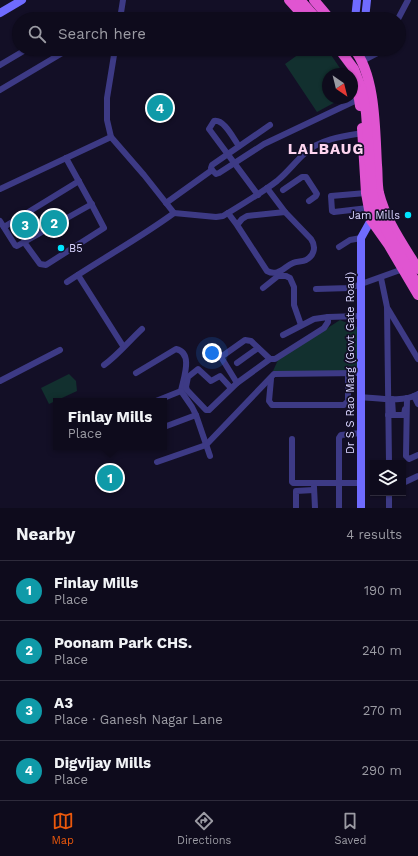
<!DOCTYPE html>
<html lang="en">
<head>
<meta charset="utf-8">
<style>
  body { margin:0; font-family:"Work Sans",sans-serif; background:#171425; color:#f1f3f6 }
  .controls { position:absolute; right:12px; bottom:12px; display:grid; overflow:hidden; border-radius:0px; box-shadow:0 1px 3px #0004 }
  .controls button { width:36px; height:36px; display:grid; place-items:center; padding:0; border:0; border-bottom:1px solid #2e2b3b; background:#0e0b1c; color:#f1f3f6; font:20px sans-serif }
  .compass { position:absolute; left:322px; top:68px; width:36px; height:36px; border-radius:50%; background:#0e0b1c; box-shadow:0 1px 3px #0004; rotate:145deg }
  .you { position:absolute; left:212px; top:353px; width:14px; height:14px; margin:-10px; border:3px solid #fff; border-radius:50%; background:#1a73e8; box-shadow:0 0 0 6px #1a73e833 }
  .badge { display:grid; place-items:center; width:26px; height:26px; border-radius:50%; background:#ea580c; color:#fff; font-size:13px; font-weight:700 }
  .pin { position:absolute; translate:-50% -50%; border:2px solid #fff; box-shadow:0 1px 4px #0006 }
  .popup { position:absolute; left:53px; top:398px; width:114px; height:52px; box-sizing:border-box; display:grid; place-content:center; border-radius:0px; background:#0e0b1c; filter:drop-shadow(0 1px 3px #0005); font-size:13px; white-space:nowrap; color:#9b9ba3 }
  .popup b { font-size:15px; color:#f1f3f6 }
  .popup::after { content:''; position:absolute; left:50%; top:100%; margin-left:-8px; border:8px solid transparent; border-top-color:#0e0b1c }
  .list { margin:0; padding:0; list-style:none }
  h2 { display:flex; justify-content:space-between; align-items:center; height:52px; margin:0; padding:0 16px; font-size:17px }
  h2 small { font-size:13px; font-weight:400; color:#9b9ba3 }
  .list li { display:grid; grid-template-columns:26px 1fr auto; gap:12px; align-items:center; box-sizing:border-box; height:60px; padding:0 16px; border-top:1px solid #2e2b3b }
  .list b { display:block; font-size:15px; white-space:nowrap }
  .list p { margin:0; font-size:13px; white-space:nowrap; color:#9b9ba3 }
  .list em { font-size:13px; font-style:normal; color:#9b9ba3 }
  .icon { flex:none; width:22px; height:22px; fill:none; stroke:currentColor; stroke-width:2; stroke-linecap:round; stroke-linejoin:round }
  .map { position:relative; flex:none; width:418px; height:508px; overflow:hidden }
  .search { position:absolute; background:#0e0b1c; box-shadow:0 1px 3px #0004; left:12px; right:12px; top:12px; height:44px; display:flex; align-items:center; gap:10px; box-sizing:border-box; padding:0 14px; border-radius:22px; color:#9b9ba3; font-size:15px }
  .sheet { height:292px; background:#0e0b1c }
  nav { display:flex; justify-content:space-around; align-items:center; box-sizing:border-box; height:56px; border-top:1px solid #2e2b3b; background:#0e0b1c; font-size:11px; color:#9b9ba3 }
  nav a { display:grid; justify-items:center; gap:2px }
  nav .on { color:#ea580c }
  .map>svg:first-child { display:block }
</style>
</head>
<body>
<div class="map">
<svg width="418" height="508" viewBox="0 0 418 508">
  <rect width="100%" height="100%" fill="#130f26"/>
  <g fill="#12302f">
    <path d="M 306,49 L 325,49 L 329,52 L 344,74 L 328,74 L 328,98 L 343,98 L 317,112 L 285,64 Z"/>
    <path d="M 340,320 L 357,327 L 357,372 L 273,371 L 278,360 Z"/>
    <path d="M 69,374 L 76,381 L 77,391 L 49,404 L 41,388 Z"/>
  </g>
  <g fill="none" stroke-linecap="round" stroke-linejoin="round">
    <g stroke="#3d3a85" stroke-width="6">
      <path d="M 120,19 L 123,0"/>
      <path d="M 398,19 L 408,0"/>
      <path d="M 115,49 L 107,98 L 107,120 L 111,137 L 144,175 L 174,213 L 216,217 L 223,216 C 241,205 260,194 277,181 C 288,172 295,162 305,153 C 320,139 344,136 363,133"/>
      <path d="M 362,61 L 385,49"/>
      <path d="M 0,65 L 27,49"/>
      <path d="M 0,90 L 69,49"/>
      <path d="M 239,146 C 233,138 224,119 214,121 L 209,129 L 258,195"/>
      <path d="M 212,170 L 211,168 L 212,165 L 270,125"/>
      <path d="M 267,188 L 285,212"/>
      <path d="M 0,189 L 111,137"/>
      <path d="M 283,190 L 302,177 L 306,177 L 317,194 L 316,196 L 309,201"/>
      <path d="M 366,193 L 331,196 L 332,211 L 334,212 L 368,208"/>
      <path d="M 166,203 L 212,170 L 216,174 L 219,173 L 264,144 L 359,99"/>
      <path d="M 228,213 L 237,225 L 267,271 C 278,277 284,267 293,263 C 297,261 302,262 306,260 C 315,255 316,246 311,239 L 285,212 L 247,216 L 242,219 L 237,225"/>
      <path d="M 0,221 L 15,245 L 17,246 L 92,204"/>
      <path d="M 4,227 L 79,181"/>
      <path d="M 24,242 L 40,264 L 46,265 L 104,228 L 93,207 L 66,158"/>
      <path d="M 339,247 L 350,240 L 361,238"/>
      <path d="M 78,275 L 123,346"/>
      <path d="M 381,278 L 387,307 L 389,463"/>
      <path d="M 67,282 C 103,258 140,238 174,213"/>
      <path d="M 263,288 L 278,276 L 286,276 L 290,278 L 294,287 L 294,305 L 301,325"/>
      <path d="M 316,289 L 350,288 L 403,269"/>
      <path d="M 388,309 L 418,359"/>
      <path d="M 283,335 L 314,319 L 328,317"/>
      <path d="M 237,363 L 258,348"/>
      <path d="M 104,365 C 118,355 129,341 142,329"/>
      <path d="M 136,373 L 176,349 C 194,353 183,379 181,391 L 192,407 L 196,415 L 210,456"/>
      <path d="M 271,379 L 269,401 L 272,405 L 344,405 L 348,401 L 348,373"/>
      <path d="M 0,381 L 60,350"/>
      <path d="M 237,383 L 221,357 L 245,340 L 251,341 L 270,359 L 275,359 L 324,328 L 328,322 L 328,317 L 360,316"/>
      <path d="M 231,388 L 220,376 L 211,381 L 198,369 L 188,377 L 186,387 L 187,390 L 206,410 L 209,410 L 237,383 L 270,359"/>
      <path d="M 414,396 L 418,404"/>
      <path d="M 360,397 C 379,398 402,403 418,394"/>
      <path d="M 407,398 L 406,456 L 409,459 L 418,455"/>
      <path d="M 392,399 L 393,415"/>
      <path d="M 156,401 L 181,391"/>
      <path d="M 388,415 L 404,415 L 405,409"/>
      <path d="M 164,427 L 196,415"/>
      <path d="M 292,439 L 292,482 L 293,483 L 361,483"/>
      <path d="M 157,462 L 206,445 L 274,374 L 360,373"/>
      <path d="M 403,483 L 418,476"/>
      <path d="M 314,487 L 315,508"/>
      <path d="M 296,508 L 296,491 L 314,490"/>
      <path d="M 339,508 L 339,438 L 341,435 L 361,433"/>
      <path d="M 389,508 L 389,493"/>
    </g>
    <g stroke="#6f6bff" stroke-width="8">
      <path d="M 0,13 L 22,0"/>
      <path d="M 355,19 L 357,0"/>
      <path d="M 365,19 L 367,0"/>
      <path d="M 361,508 L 361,238 L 371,220"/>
    </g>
    <g stroke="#e055d1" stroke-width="10">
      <path d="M 289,0 L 306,19"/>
      <path d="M 300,0 L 317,19"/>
      <path d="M 314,0 L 330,19"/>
      <path d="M 354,49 C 376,76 375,131 377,165 C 378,174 377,184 379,193 C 386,221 403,244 418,269"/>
      <path d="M 352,78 L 359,99 L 360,106"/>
      <path d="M 362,128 L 366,193 L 371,220 L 388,244 L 418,295"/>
    </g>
    <path stroke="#e055d1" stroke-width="10" d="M 339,49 L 354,69 L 362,90 L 366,113 L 372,191 L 378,215 L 418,286"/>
  </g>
  <g fill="#00e5ff" stroke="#130f26" stroke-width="1.5">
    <circle cx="408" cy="215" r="4"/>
    <circle cx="61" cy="248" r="4"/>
  </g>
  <g text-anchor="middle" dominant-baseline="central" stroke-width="3.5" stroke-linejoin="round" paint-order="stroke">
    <g font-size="11" fill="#d9d4ff" stroke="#130f26" text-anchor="end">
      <text x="400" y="215">Jam Mills</text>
      <text x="69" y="248" text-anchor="start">B5</text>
    </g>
    <g font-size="11" fill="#d9d4ff" stroke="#130f26">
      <text transform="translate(350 363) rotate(-90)">Dr S S Rao Marg (Govt Gate Road)</text>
    </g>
    <g font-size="15" font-weight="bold" letter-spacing="1" fill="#ffd6f0" stroke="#130f26">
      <text x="326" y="149">LALBAUG</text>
    </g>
  </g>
</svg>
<div class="controls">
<button><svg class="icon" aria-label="layers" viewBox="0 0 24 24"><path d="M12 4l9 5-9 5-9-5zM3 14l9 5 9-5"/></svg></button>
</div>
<svg class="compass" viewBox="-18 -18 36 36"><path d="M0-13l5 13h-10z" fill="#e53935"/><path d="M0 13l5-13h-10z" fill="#9b9ba3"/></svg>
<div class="you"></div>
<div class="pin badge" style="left:110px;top:478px;background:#0f9aa8">1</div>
<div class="popup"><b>Finlay Mills</b>Place</div>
<div class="pin badge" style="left:54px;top:223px;background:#0f9aa8">2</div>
<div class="pin badge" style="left:25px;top:225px;background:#0f9aa8">3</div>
<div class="pin badge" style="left:160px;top:108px;background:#0f9aa8">4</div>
<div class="search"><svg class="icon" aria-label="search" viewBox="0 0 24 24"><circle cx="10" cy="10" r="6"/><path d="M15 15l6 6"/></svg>Search here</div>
</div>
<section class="sheet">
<h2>Nearby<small>4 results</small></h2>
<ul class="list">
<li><span class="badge" style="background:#0f9aa8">1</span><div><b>Finlay Mills</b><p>Place</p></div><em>190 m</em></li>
<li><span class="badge" style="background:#0f9aa8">2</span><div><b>Poonam Park CHS.</b><p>Place</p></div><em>240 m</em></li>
<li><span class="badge" style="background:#0f9aa8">3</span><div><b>A3</b><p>Place · Ganesh Nagar Lane</p></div><em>270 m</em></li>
<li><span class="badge" style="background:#0f9aa8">4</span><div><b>Digvijay Mills</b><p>Place</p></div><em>290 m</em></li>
</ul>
</section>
<nav>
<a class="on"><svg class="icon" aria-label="map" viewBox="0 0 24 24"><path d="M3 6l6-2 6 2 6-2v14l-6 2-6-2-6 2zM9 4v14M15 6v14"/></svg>Map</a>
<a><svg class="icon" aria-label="directions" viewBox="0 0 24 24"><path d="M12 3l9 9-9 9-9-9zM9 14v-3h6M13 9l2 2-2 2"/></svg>Directions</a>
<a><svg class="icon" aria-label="saved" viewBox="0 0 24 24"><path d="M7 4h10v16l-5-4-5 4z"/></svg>Saved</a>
</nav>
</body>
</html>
